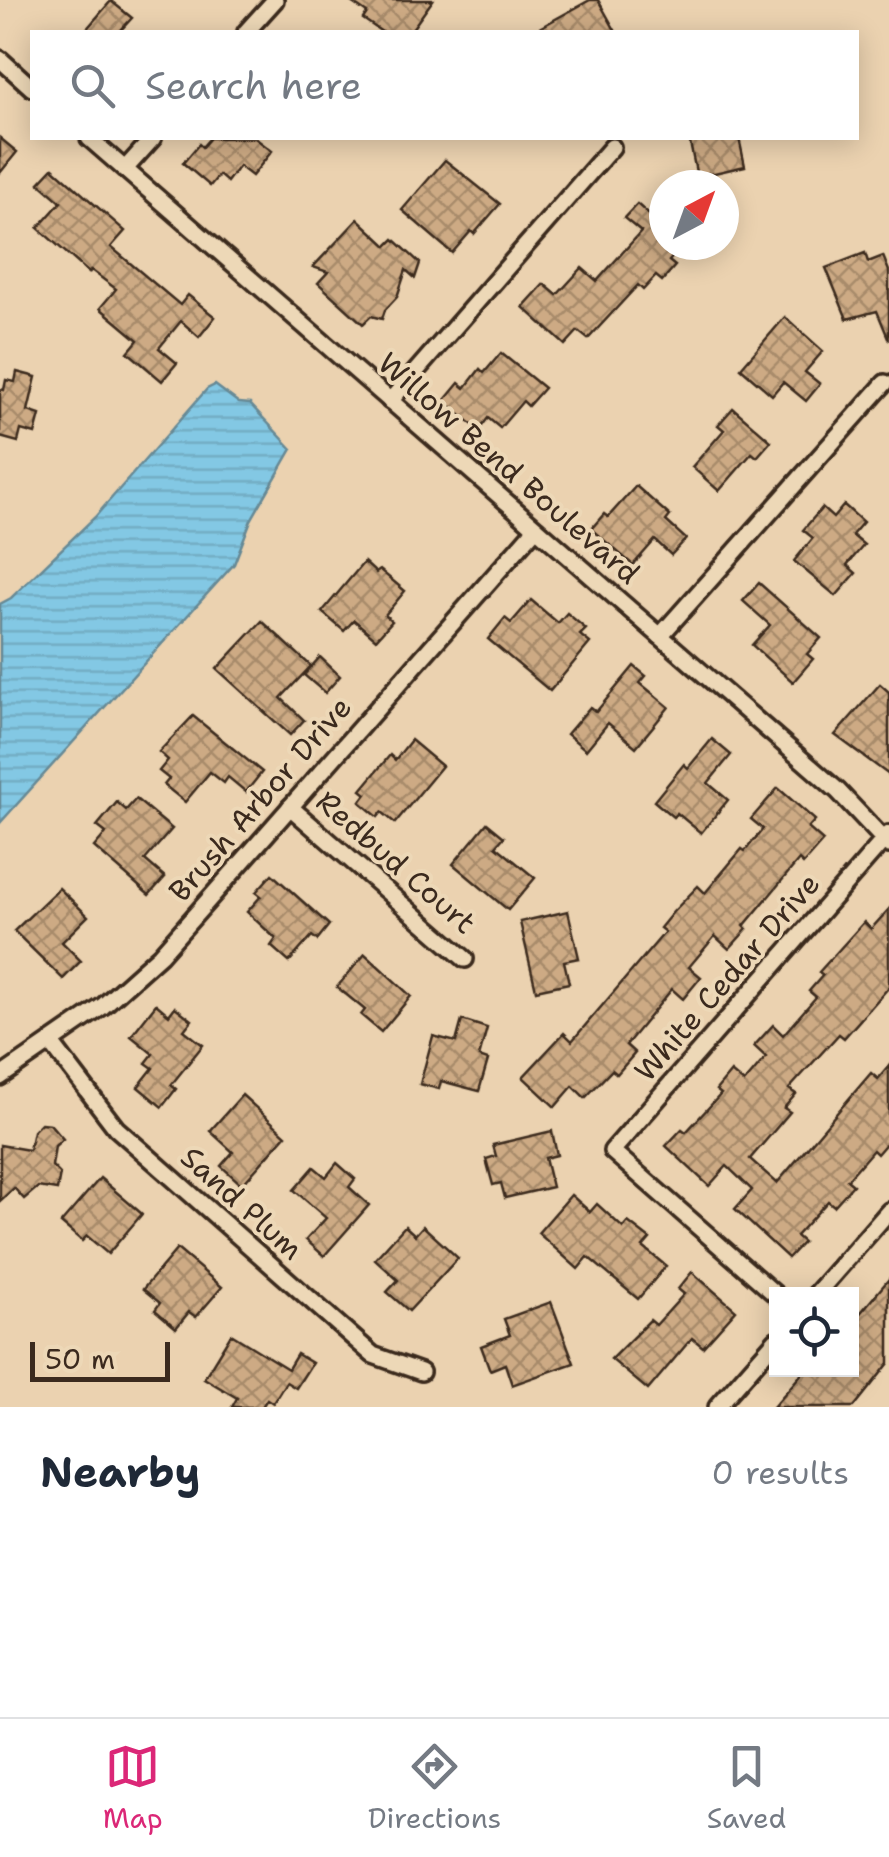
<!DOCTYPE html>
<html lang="en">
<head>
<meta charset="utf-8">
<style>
  body { margin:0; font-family:"Shantell Sans",sans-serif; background:#f6f6f7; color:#1f2937 }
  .controls { position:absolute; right:30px; bottom:30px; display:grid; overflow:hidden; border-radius:0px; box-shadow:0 5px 25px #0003 }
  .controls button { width:90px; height:90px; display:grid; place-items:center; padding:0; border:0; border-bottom:2px solid #e0e1e3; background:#fff; color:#1f2937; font:50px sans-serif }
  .compass { position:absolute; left:649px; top:170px; width:90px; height:90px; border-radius:50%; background:#fff; box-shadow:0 5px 25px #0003; rotate:41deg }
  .scale { position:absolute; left:30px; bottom:25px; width:140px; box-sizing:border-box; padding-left:10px; border:5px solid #3b2a1e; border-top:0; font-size:28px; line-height:35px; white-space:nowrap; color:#3b2a1e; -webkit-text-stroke:8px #edd8b7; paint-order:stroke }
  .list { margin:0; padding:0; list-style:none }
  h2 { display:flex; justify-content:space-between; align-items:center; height:130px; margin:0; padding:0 40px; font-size:42px }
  h2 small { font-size:32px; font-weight:400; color:#747a83 }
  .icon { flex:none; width:55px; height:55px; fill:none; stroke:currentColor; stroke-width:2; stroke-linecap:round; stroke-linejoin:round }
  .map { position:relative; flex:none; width:889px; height:1407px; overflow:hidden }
  .search { position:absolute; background:#fff; box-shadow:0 5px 25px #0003; left:30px; right:30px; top:30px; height:110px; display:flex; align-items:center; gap:25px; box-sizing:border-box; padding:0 35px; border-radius:0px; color:#747a83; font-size:38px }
  .sheet { height:310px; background:#fff }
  nav { display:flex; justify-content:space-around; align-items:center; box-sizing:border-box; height:140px; border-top:2px solid #e0e1e3; background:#fff; font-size:28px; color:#747a83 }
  nav a { display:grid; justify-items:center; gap:5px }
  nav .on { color:#db2777 }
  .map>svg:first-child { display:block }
</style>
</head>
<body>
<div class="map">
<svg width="889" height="1407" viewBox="0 0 889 1407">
  <defs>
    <pattern id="water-rules" width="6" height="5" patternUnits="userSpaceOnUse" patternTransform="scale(2.5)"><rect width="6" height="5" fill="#83c8e4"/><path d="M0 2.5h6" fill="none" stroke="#72acc3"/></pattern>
    <pattern id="building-cross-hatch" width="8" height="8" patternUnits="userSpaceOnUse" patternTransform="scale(2.5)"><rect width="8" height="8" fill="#cdaa84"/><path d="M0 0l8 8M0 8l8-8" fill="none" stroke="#a88b6b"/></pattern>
  </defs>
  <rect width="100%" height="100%" fill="#ebd2b0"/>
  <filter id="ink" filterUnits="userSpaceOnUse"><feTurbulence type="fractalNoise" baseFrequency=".01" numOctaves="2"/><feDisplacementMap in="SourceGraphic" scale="20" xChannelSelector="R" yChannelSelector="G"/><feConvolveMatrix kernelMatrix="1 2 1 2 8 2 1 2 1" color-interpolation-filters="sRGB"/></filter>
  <g filter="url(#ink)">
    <path fill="url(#water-rules)" stroke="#668995" stroke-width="2.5" d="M 215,385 L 239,403 L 250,404 L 292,449 L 251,520 L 234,564 L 0,823 L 0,604 L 11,598 L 95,517 L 207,389 Z"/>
    <g fill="url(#building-cross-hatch)" stroke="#3b2a1e" stroke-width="2.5">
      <path d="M 348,0 L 433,0 L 410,32 L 382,32 L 363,19 L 367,13 Z"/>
      <path d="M 590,0 L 598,0 L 616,32 L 532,32 Z"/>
      <path d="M 111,1 L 132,18 L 119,32 L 84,32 Z"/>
      <path d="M 0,138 L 17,152 L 0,173 Z"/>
      <path d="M 210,138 L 255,138 L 272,151 L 252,176 L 239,166 L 227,182 L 219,175 L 210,186 L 183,163 L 199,144 L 202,147 Z"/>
      <path d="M 689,138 L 739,138 L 745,166 L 697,177 Z"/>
      <path d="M 445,160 L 500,204 L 474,234 L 471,231 L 452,253 L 402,210 Z"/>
      <path d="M 53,168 L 125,231 L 111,247 L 180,305 L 188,295 L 215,317 L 199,337 L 181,321 L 159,348 L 177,363 L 162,381 L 128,352 L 138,340 L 100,308 L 116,289 L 91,270 L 89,273 L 38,228 L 61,202 L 39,183 Z"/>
      <path d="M 637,204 L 664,228 L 664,245 L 683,245 L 669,261 L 675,266 L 662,281 L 656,276 L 643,290 L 638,285 L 588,339 L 578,331 L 565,345 L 523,307 L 544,284 L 557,295 L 582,268 L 597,281 L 641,232 L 624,218 Z"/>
      <path d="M 358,219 L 387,246 L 394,239 L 420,263 L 415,278 L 406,270 L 397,297 L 385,310 L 382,319 L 371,316 L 363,324 L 318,283 L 328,272 L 313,267 Z"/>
      <path d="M 865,253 L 868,262 L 883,256 L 889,271 L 889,340 L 877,311 L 847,319 L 826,268 Z"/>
      <path d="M 785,317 L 823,351 L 805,372 L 820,384 L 806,401 L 783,382 L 772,395 L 741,368 Z"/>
      <path d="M 501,353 L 544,388 L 528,406 L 523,401 L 500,428 L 488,418 L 479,430 L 444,401 L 459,383 L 465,388 L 480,369 L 484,373 Z"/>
      <path d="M 17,372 L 36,377 L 28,411 L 40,415 L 35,434 L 21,430 L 18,442 L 0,437 L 0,389 L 4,390 L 6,380 L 15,382 Z"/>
      <path d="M 733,408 L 771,441 L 757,457 L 752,453 L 719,491 L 692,467 L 724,430 L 718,425 Z"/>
      <path d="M 636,486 L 670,516 L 666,521 L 686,539 L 671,555 L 655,540 L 633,565 L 591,529 L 604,514 L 608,517 Z"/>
      <path d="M 844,505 L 863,522 L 852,535 L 864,545 L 847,565 L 856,573 L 836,596 L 794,561 L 813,538 L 803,530 L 822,508 L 833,518 Z"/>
      <path d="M 364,562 L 376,573 L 380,570 L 405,591 L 385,615 L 392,621 L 376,639 L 354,620 L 344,631 L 322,612 Z"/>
      <path d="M 759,583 L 821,638 L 807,654 L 813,659 L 793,682 L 752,645 L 770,625 L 743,601 Z"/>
      <path d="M 531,600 L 558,623 L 567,613 L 586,629 L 580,635 L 590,643 L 550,691 L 488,639 L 505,618 L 511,623 Z"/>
      <path d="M 262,621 L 311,666 L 281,698 L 304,720 L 290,735 L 217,669 Z"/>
      <path d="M 320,657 L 340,676 L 325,693 L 304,675 Z"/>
      <path d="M 634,666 L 646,676 L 640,683 L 669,707 L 636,747 L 608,723 L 586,750 L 567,734 L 590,707 L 596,712 Z"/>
      <path d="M 880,684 L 889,692 L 889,775 L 835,735 Z"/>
      <path d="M 193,716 L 262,772 L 246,792 L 228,777 L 224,783 L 210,772 L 185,802 L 164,785 L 169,779 L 159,771 L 168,760 L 159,752 Z"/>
      <path d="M 712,739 L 731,755 L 708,783 L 728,800 L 701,833 L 677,813 L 673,817 L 654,801 L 684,764 L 688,768 Z"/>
      <path d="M 411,740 L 442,766 L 395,823 L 382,812 L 378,817 L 360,802 L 366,794 L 361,790 L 390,755 L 395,760 Z"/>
      <path d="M 778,788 L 815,820 L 808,828 L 823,841 L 803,864 L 799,860 L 744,926 L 747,929 L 729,949 L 715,936 L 689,967 L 701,977 L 683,999 L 672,989 L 626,1045 L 635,1053 L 617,1074 L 612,1070 L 585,1098 L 573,1086 L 555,1107 L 523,1077 L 564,1033 L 572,1041 L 665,932 L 660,928 L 673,912 L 698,886 L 705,893 L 742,849 L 745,851 L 763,829 L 751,819 Z"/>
      <path d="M 136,799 L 172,829 L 145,860 L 165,877 L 149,895 L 94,847 L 106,833 L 97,826 L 117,802 L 126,810 Z"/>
      <path d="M 487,823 L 504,837 L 496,846 L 535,878 L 508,910 L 453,864 Z"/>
      <path d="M 272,874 L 329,925 L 317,940 L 312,936 L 289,962 L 271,946 L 276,939 L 247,912 L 261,896 L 256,892 Z"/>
      <path d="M 59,888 L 88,916 L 62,942 L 81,961 L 63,979 L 14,931 Z"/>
      <path d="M 889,909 L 889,987 L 844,1038 L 839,1034 L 789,1089 L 796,1094 L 784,1108 L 790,1112 L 750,1159 L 777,1183 L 871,1073 L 878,1079 L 889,1066 L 889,1140 L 877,1154 L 873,1150 L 847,1180 L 853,1185 L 834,1206 L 828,1201 L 796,1236 L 803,1242 L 788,1258 L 735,1209 L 752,1190 L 727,1166 L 709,1186 L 666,1146 L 682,1129 L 686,1132 L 721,1094 L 716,1090 L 731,1072 L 744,1083 L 766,1057 L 754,1046 L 773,1025 L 783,1035 L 816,997 L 809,991 L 823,975 L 819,972 L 864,922 L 871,929 Z"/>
      <path d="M 568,911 L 579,958 L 564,961 L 569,983 L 536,990 L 520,922 Z"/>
      <path d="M 365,954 L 411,996 L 381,1032 L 361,1015 L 365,1010 L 337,987 Z"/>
      <path d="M 156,1004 L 169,1015 L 175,1007 L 192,1020 L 184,1030 L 203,1045 L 171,1085 L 176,1089 L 162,1107 L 138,1087 L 153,1068 L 146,1063 L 153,1054 L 131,1036 Z"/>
      <path d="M 462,1020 L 487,1028 L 479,1057 L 488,1060 L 479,1091 L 441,1081 L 439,1089 L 420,1084 L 433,1036 L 456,1042 Z"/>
      <path d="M 242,1095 L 286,1135 L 242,1185 L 221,1166 L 233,1152 L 210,1131 Z"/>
      <path d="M 41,1123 L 50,1124 L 63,1139 L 55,1146 L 52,1166 L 60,1174 L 57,1190 L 38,1187 L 24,1199 L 14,1188 L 0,1201 L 0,1145 L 29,1150 L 33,1131 Z"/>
      <path d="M 552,1131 L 557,1155 L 545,1158 L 552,1187 L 505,1198 L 501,1183 L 493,1185 L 486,1159 L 496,1156 L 493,1145 Z"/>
      <path d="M 337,1163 L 355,1179 L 349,1187 L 369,1205 L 324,1256 L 306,1240 L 326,1218 L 294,1190 L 314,1167 L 326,1177 Z"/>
      <path d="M 100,1178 L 142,1214 L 108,1254 L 87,1236 L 82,1241 L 61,1223 Z"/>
      <path d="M 571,1195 L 590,1212 L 597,1204 L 623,1228 L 628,1222 L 650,1239 L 643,1247 L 666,1266 L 638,1299 L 588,1257 L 578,1269 L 538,1233 Z"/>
      <path d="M 405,1226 L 415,1235 L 423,1226 L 458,1258 L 409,1311 L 387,1292 L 398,1280 L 375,1259 Z"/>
      <path d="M 177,1249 L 222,1287 L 196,1317 L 189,1312 L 176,1328 L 155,1310 L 160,1303 L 143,1289 Z"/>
      <path d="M 692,1272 L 736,1310 L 703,1347 L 692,1338 L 648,1390 L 611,1359 L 650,1320 L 656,1325 L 684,1294 L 678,1289 Z"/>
      <path d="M 889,1279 L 889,1363 L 854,1407 L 773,1407 L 805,1370 L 852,1370 L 852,1323 Z"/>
      <path d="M 551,1302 L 574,1363 L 512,1385 L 505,1364 L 490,1370 L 481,1346 L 510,1335 L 504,1319 Z"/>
      <path d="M 231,1334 L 288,1369 L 297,1354 L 312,1363 L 296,1388 L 286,1382 L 273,1403 L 267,1399 L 262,1407 L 232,1407 L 237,1398 L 204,1378 Z"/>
    </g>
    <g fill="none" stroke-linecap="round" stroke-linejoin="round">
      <g stroke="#3b2a1e" stroke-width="22">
        <g id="street">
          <path d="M 246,32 L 275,0"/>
          <path d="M 0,59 L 32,88"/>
          <path d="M 89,138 L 838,791 L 889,845"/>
          <path d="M 125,169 L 153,138"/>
          <path d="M 390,401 L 612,147"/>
          <path d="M 660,636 L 885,383"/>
          <path d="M 290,807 L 465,959"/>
          <path d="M 52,1044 L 116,1128 L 373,1355 L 421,1372"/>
          <path d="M 0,1077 L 103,1006 L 160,955 L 536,528"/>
          <path d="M 816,1294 L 889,1211"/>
          <path d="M 776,1295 L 612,1151 L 889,834"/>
          <path d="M 717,1407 L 776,1340"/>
        </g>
      </g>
      <use href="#street" stroke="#edd8b7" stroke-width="15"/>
    </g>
  </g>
  <g text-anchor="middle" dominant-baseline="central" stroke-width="8" stroke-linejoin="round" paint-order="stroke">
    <g font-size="30" fill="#3b2a1e" stroke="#edd8b7">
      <text transform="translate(509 468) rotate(41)">Willow Bend Boulevard</text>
      <text transform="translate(260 799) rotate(-49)">Brush Arbor Drive</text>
      <text transform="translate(396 862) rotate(41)">Redbud Court</text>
      <text transform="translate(727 977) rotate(-49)">White Cedar Drive</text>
      <text transform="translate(242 1203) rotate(42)">Sand Plum</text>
    </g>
  </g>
</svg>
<div class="controls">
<button><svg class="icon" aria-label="locate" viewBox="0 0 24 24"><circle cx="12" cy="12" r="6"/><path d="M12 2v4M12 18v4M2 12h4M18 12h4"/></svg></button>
</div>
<svg class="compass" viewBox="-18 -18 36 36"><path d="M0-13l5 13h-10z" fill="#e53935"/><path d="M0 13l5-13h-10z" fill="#747a83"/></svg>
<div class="scale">50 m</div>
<div class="search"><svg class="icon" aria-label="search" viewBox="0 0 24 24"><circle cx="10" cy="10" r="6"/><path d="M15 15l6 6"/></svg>Search here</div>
</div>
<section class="sheet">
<h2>Nearby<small>0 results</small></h2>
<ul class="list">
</ul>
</section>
<nav>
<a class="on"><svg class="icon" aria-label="map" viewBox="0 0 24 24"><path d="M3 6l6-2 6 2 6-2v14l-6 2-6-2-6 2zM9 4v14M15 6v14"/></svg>Map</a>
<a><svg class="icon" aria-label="directions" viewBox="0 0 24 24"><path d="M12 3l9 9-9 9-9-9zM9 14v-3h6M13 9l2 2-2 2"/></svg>Directions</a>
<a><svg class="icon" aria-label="saved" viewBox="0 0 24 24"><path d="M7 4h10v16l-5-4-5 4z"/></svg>Saved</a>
</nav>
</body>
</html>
